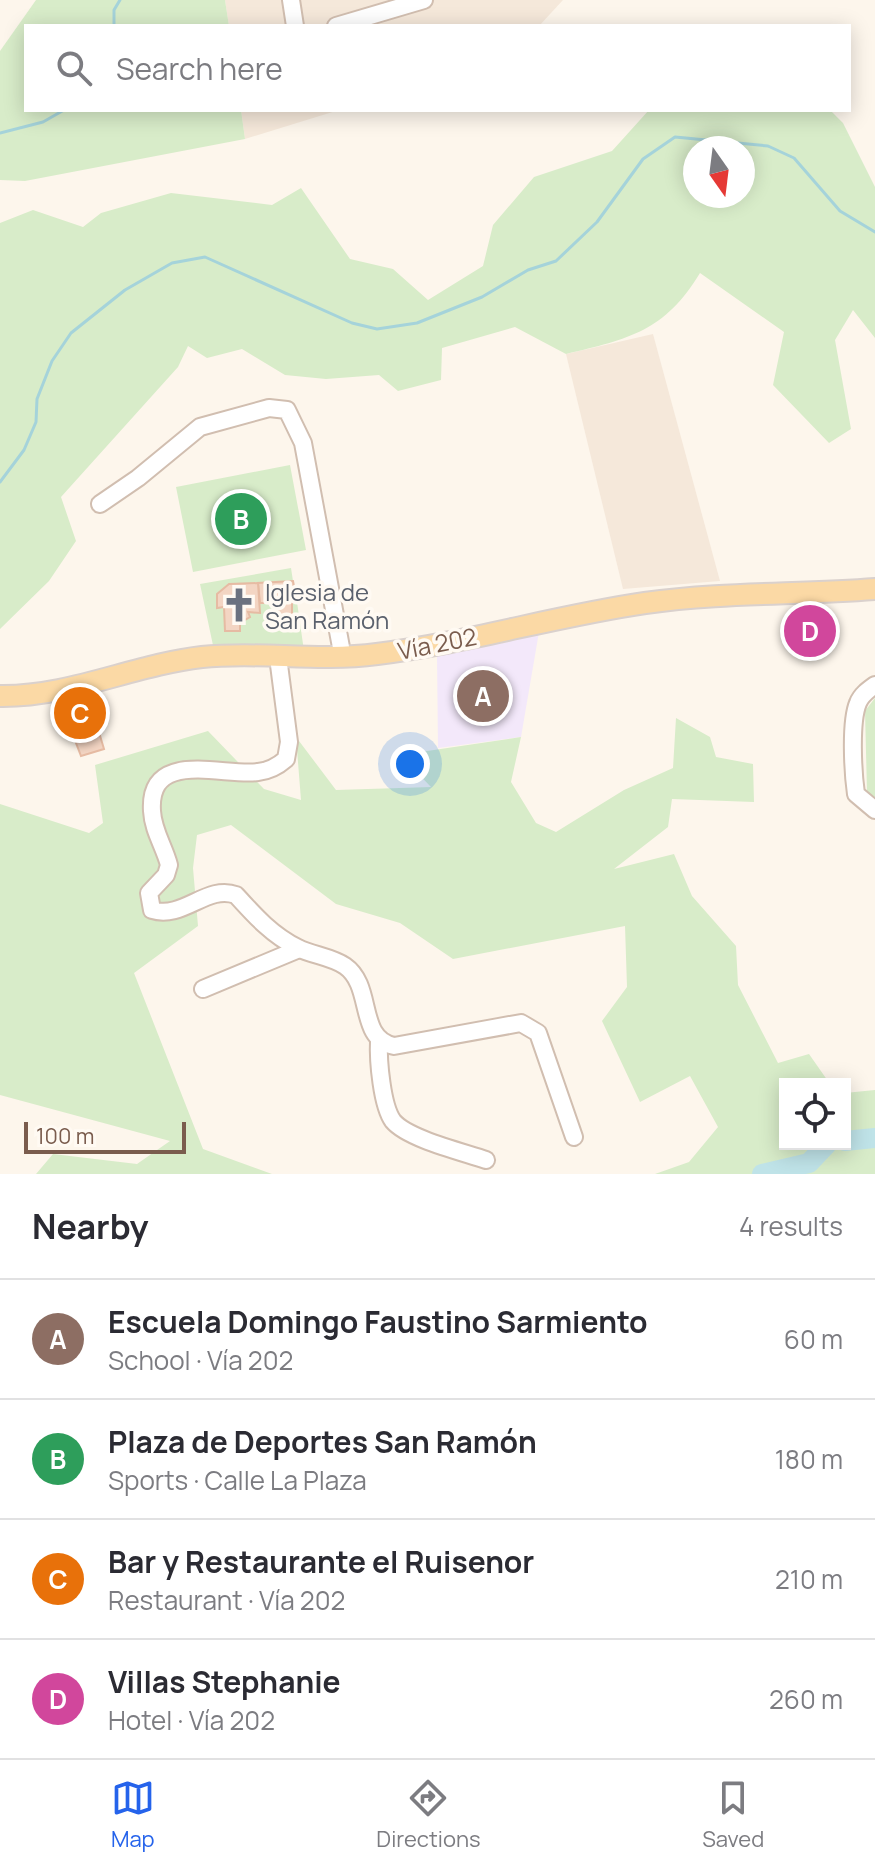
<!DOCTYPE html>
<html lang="en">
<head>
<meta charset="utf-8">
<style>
  body { margin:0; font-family:Manrope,sans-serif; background:#f2f2f3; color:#2b2b33 }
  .controls { position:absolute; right:24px; bottom:24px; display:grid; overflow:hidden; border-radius:0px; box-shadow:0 4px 20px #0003 }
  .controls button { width:72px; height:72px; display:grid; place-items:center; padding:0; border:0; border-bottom:2px solid #e1e1e2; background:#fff; color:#2b2b33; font:40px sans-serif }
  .compass { position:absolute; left:683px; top:136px; width:72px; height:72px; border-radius:50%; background:#fff; box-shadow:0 4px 20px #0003; rotate:166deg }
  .scale { position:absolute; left:24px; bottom:20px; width:162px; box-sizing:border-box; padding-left:8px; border:4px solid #7a5c4d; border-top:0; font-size:22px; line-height:28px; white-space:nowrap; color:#7a5c4d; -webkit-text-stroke:6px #fffaf3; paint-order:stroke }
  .you { position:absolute; left:410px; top:764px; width:28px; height:28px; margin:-20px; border:6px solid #fff; border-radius:50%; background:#1a73e8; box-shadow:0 0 0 12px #1a73e833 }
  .badge { display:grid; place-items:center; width:52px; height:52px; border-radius:50%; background:#2563eb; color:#fff; font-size:26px; font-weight:700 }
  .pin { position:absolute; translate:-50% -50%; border:4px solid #fff; box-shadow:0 2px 8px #0006 }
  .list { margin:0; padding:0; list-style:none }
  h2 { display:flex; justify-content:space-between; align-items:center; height:104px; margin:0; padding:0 32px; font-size:34px }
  h2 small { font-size:26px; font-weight:400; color:#7c7c81 }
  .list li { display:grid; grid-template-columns:52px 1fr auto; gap:24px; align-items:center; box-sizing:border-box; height:120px; padding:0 32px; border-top:2px solid #e1e1e2 }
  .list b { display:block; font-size:30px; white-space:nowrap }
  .list p { margin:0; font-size:26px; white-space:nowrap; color:#7c7c81 }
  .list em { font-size:26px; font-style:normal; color:#7c7c81 }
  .icon { flex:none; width:44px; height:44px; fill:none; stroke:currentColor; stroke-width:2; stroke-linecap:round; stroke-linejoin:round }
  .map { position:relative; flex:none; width:875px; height:1174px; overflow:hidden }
  .search { position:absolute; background:#fff; box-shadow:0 4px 20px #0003; left:24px; right:24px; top:24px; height:88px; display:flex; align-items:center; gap:20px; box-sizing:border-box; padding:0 28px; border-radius:0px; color:#7c7c81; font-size:30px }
  .sheet { height:584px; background:#fff }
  nav { display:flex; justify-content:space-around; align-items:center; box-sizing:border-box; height:112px; border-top:2px solid #e1e1e2; background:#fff; font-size:22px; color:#7c7c81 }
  nav a { display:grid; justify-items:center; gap:4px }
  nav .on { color:#2563eb }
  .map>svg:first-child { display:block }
</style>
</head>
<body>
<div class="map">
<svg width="875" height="1174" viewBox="0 0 875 1174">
  <rect width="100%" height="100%" fill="#fdf6ec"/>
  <g fill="#f5e8da">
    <path d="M 225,0 L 563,0 L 539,26 L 229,26 Z"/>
    <path d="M 241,110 L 339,110 L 245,139 Z"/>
    <path d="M 653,334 L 720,581 L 623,589 L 566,354 Z"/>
  </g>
  <path fill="#f3e8fa" d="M 539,632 L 521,737 L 438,748 L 437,655 Z"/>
  <g fill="#d8ecc9" fill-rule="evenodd">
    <path d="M 36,0 L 225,0 L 229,26 L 26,26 L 26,110 L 241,110 L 245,139 L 25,181 L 0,180 L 0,51 Z"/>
    <path d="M 649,110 L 830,110 L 843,123 L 875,187 L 875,338 L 853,310 L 835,340 L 851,429 L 829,443 L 773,385 L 784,332 L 700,273 C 665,331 629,339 566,354 L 515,327 L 442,348 L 441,380 L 398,391 L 379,375 L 326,379 L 285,375 L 242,349 L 207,358 L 188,346 L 178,367 L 61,497 L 76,541 L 49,581 L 0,629 L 0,223 L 33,210 L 83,227 L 101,213 L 171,193 L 272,205 L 301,188 L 350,259 L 393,269 L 428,300 L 483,266 L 493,225 L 534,177 L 612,151 ZM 695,148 L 743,148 L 743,196 L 695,196 Z"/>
    <path d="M 290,465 L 306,550 L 193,572 L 176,487 Z"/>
    <path d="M 291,568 L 293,581 L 229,584 L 217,594 L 217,607 L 224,607 L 225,631 L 240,631 L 240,619 L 249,617 L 248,612 L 260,613 L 260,603 L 278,603 L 278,617 L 292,618 L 292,602 L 297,602 L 304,651 L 214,650 L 200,584 Z"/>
    <path d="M 875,698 L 875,798 L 867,792 L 865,711 Z"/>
    <path d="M 676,718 L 710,737 L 716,757 L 753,764 L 754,802 L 672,799 L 668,827 L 614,869 L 674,854 L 692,896 L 736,946 L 738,985 L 778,1063 L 809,1054 L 830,1084 L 785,1084 L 785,1144 L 845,1144 L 845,1093 L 875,1090 L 875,1174 L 655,1174 L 689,1162 L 718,1127 L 690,1076 L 640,1102 L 602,1021 L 627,987 L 625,926 L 453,959 L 400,923 L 336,904 L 231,825 L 197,835 L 193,868 L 198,926 L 134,973 L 203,1149 L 272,1174 L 36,1174 L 53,1154 L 137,1164 L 170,1141 L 0,1095 L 0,804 L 89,833 L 103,823 L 95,765 L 208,731 L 264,789 L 301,800 L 296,737 L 336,790 L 431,787 L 400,755 L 521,737 L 511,782 L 536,823 L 556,832 L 624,790 L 673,768 Z"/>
  </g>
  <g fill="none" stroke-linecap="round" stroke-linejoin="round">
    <g stroke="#a5d3da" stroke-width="3">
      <path d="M 114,26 L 114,10 L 120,0"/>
      <path d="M 0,133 L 43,122 L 64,110"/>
      <path d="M 0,482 L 24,450 L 36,422 L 37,399 L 52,361 L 71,333 L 125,290 L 172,263 L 205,257 L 352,323 L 377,329 L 417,323 L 482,297 L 528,270 L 556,261 L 597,222 L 643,159 L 675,137 L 768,146 L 794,158 L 840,211 L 875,232"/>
    </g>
    <g stroke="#bfe3e8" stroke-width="20">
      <path d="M 845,1141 L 875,1138"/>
      <path d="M 762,1174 L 809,1163 L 827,1144"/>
    </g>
  </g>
  <g fill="#f3d5c3" stroke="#e6bba3" stroke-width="2">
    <path d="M 293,581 L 297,602 L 292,602 L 292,618 L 278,617 L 278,603 L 260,603 L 258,583 Z"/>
    <path d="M 258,583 L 260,613 L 248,612 L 250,617 L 243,621 L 240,619 L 240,631 L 225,631 L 224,607 L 217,608 L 217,594 L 229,584 Z"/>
    <path d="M 87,692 L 104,749 L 81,756 L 60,701 Z"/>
  </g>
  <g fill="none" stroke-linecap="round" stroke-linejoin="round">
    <g stroke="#d1beb0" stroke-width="20">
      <g id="minor">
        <path d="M 291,0 L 295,26"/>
        <path d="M 336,26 L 424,0"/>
        <path d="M 100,504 L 138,478 L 200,427 L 269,408 L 287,410 L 303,443 L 343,658"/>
        <path d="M 278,657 L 289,742 L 286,759 C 278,766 269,771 258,772 C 224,777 148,748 152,811 C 153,831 164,846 169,865 L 166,875 L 149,893 L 152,910 C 183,920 207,884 236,895 C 255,916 272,935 298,948 C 312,955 332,957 345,966 C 374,986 357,1039 394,1046 L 521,1023 L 538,1033 L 574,1137"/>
        <path d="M 875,685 C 868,690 861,695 858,703 C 850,722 853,773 856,794 L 875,810"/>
        <path d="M 203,989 L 299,949"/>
        <path d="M 379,1041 C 378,1061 382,1106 393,1121 C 408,1139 463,1152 486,1160"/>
      </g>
    </g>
    <g stroke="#dad1cd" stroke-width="24">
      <path id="major" d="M 0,696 C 70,697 133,665 202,657 C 260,651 318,662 377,654 C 467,643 555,616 645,603 C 721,592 799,595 875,589"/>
    </g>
    <use href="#minor" stroke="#fff" stroke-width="16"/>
    <use href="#major" stroke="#fbd9a5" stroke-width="20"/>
  </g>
  <defs>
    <g id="church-bare" transform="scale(2.76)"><path d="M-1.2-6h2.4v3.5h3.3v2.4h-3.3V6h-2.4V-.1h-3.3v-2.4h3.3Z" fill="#6b7280" stroke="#fffaf3" stroke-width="2.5" paint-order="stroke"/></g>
  </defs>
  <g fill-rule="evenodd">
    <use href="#church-bare" x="239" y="605"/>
  </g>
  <g text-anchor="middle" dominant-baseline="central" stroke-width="7" stroke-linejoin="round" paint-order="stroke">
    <g font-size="24" fill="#5b616d" stroke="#fffaf3" text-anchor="start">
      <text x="265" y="591">Iglesia de<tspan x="265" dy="28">San Ramón</tspan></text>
    </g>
    <g font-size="24" fill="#7a5c4d" stroke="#fffaf3">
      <text transform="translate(437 643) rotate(-11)">Vía 202</text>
    </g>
  </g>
</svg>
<div class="controls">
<button><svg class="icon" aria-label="locate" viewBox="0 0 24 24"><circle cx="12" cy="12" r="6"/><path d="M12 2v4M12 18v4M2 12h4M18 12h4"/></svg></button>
</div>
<svg class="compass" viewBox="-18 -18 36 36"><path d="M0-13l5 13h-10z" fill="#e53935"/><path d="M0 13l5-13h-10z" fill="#7c7c81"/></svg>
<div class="scale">100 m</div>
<div class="you"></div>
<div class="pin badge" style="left:483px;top:696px;background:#8d6e63">A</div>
<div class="pin badge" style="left:241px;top:519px;background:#2e9e5b">B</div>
<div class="pin badge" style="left:80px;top:713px;background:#e8710a">C</div>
<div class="pin badge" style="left:810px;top:631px;background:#d1479c">D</div>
<div class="search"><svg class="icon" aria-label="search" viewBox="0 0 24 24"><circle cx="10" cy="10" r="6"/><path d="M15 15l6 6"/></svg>Search here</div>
</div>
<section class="sheet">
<h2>Nearby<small>4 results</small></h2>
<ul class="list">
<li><span class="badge" style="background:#8d6e63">A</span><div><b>Escuela Domingo Faustino Sarmiento</b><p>School · Vía 202</p></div><em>60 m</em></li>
<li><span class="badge" style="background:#2e9e5b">B</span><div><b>Plaza de Deportes San Ramón</b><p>Sports · Calle La Plaza</p></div><em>180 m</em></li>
<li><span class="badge" style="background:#e8710a">C</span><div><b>Bar y Restaurante el Ruisenor</b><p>Restaurant · Vía 202</p></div><em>210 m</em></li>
<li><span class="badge" style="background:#d1479c">D</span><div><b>Villas Stephanie</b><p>Hotel · Vía 202</p></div><em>260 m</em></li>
</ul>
</section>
<nav>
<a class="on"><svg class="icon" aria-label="map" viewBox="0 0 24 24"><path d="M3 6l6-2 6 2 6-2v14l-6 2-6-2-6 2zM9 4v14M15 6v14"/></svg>Map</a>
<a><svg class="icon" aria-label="directions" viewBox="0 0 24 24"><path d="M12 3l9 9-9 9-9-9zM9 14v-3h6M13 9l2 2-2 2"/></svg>Directions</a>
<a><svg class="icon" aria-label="saved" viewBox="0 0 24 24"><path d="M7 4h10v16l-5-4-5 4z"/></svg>Saved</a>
</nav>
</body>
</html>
